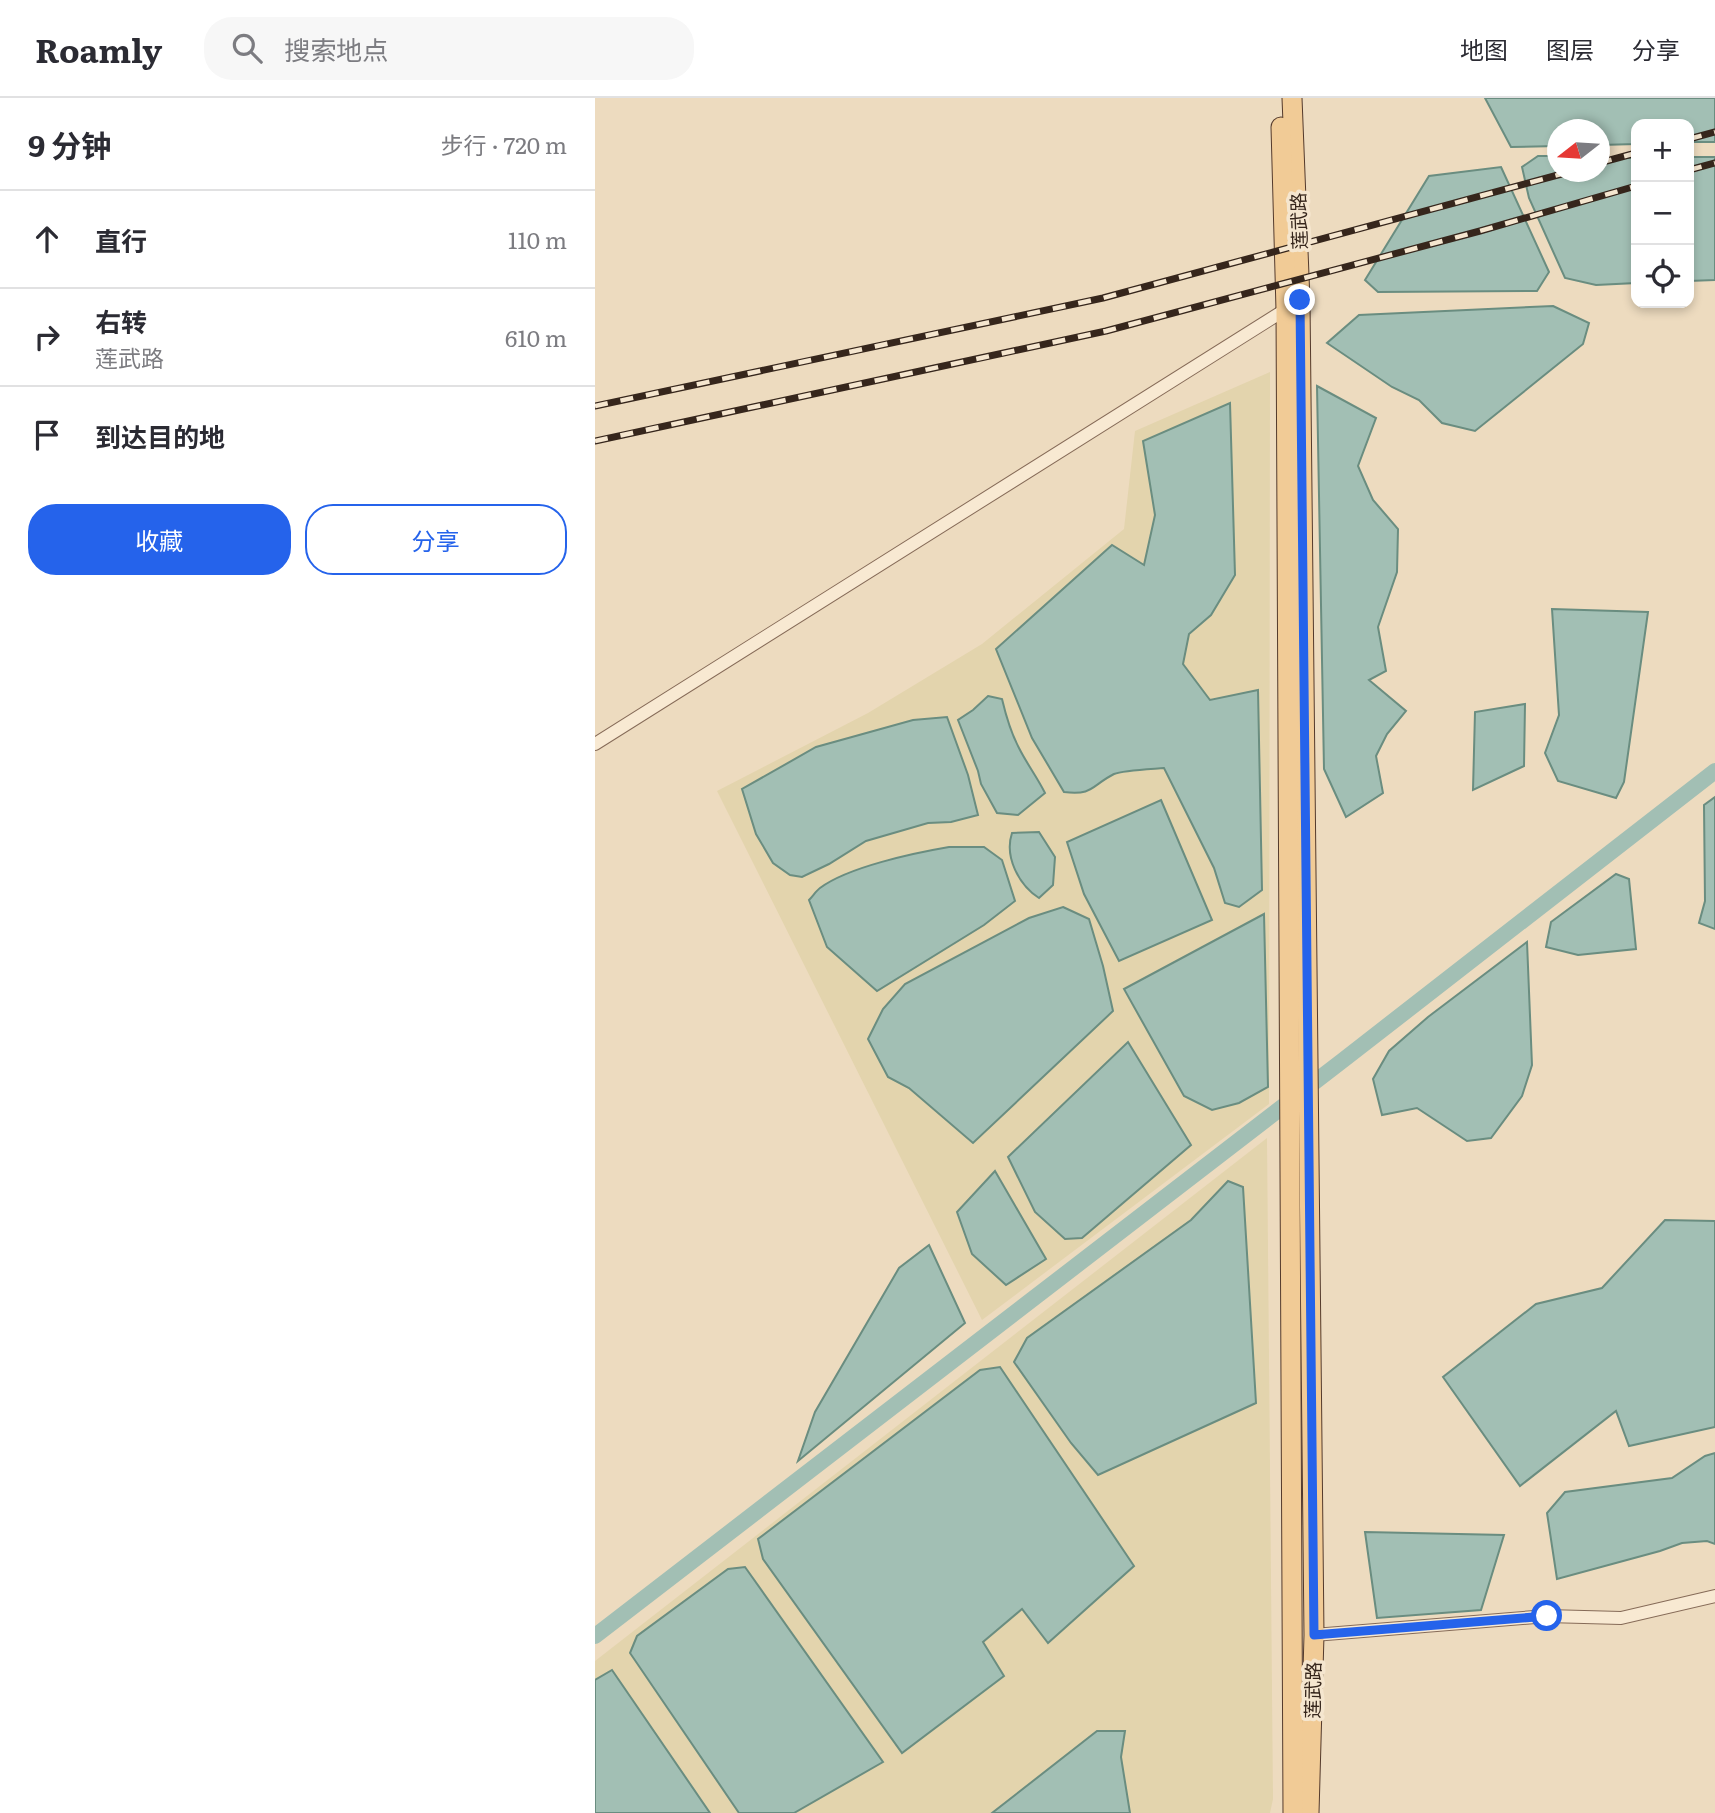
<!DOCTYPE html>
<html lang="zh">
<head>
<meta charset="utf-8">
<style>
  body { margin:0; font-family:Literata,"Noto Sans SC",serif; background:#f7f7f7; color:#2b2b33 }
  .controls { position:absolute; right:21px; top:21px; display:grid; overflow:hidden; border-radius:14px; box-shadow:0 4px 10px #0003 }
  .controls button { width:63px; height:63px; display:grid; place-items:center; padding:0; border:0; border-bottom:2px solid #e1e1e2; background:#fff; color:#2b2b33; font:35px sans-serif }
  .compass { position:absolute; left:952px; top:21px; width:63px; height:63px; border-radius:50%; background:#fff; box-shadow:0 4px 10px #0003; rotate:253deg }
  .stop { position:absolute; width:21px; height:21px; margin:-16px; border:5px solid #2563eb; border-radius:50%; background:#fff }
  .stop.end { background:#2563eb; border-color:#fff; box-shadow:0 2px 7px #0008 }
  .list { margin:0; padding:0; list-style:none }
  h2 { display:flex; justify-content:space-between; align-items:center; height:91px; margin:0; padding:0 28px; font-size:30px }
  h2 small { font-size:23px; font-weight:400; color:#7c7c81 }
  .list li { display:grid; grid-template-columns:46px 1fr auto; gap:21px; align-items:center; box-sizing:border-box; height:98px; padding:0 28px; border-top:2px solid #e1e1e2 }
  .list b { display:block; font-size:26px; white-space:nowrap }
  .list p { margin:0; font-size:23px; white-space:nowrap; color:#7c7c81 }
  .list em { font-size:23px; font-style:normal; color:#7c7c81 }
  .actions { display:flex; gap:14px; padding:21px 28px }
  .actions a { flex:1; padding:16px 0; border:2px solid #2563eb; border-radius:28px; text-align:center; font-size:24px; color:#2563eb }
  .actions .main { background:#2563eb; color:#fff }
  .icon { flex:none; width:38px; height:38px; fill:none; stroke:currentColor; stroke-width:2; stroke-linecap:round; stroke-linejoin:round }
  .map { position:relative; flex:none; width:1120px; height:1715px; overflow:hidden }
  header { display:flex; align-items:center; gap:42px; box-sizing:border-box; height:98px; padding:0 35px; background:#fff; border-bottom:2px solid #e1e1e2 }
  header strong { font-size:33px }
  nav { display:flex; gap:38px; margin-inline-start:auto; font-size:24px }
  .search { width:490px; height:63px; background:#f7f7f7; display:flex; align-items:center; gap:18px; box-sizing:border-box; padding:0 24px; border-radius:28px; color:#7c7c81; font-size:26px }
  main { display:flex }
  aside { flex:1; background:#fff }
  .map>svg:first-child { display:block }
</style>
</head>
<body>
<header>
<strong>Roamly</strong>
<div class="search"><svg class="icon" aria-label="search" viewBox="0 0 24 24"><circle cx="10" cy="10" r="6"/><path d="M15 15l6 6"/></svg>搜索地点</div>
<nav><a>地图</a><a>图层</a><a>分享</a></nav>
</header>
<main>
<aside>
<h2>9 分钟<small>步行 · 720 m</small></h2>
<ul class="list">
<li><svg class="icon" aria-label="ahead" viewBox="0 0 24 24"><path d="M12 20V5M6 11l6-6 6 6"/></svg><div><b>直行</b></div><em>110 m</em></li>
<li><svg class="icon" aria-label="right" viewBox="0 0 24 24"><path d="M7 20v-9h11M14 6l5 5-5 5"/></svg><div><b>右转</b><p>莲武路</p></div><em>610 m</em></li>
<li><svg class="icon" aria-label="arrive" viewBox="0 0 24 24"><path d="M6 21V4h12l-3 4 3 4H6"/></svg><div><b>到达目的地</b></div></li>
</ul>
<div class="actions"><a class="main">收藏</a><a>分享</a></div>
</aside>
<div class="map">
<svg width="1120" height="1715" viewBox="0 0 1120 1715">
  <rect width="100%" height="100%" fill="#eddbbf"/>
  <g fill="#e3d4ad">
    <path d="M 675,274 L 674,1006 L 387,1222 L 122,693 L 273,615 L 387,546 L 529,431 L 540,333 Z"/>
    <path d="M 672,1040 L 678,1701 L 675,1715 L 0,1715 L 0,1563 Z"/>
  </g>
  <g fill="#a2bfb4" stroke="#6a8d80" stroke-width="2">
    <path d="M 890,0 L 1120,0 L 1120,44 L 1094,44 L 1094,26 L 1041,26 L 1041,46 L 1005,47 L 1004,32 L 962,32 L 962,48 L 916,49 Z"/>
    <path d="M 943,58 L 962,58 L 962,74 L 1004,74 L 1005,60 L 1041,60 L 1041,185 L 1001,187 L 970,180 L 934,100 L 927,69 Z"/>
    <path d="M 1094,59 L 1120,59 L 1120,182 L 1094,183 Z"/>
    <path d="M 906,69 L 954,174 L 942,193 L 783,194 L 770,182 L 834,78 Z"/>
    <path d="M 958,208 L 994,225 L 988,246 L 880,333 L 847,325 L 824,302 L 797,289 L 732,245 L 764,217 Z"/>
    <path d="M 722,288 L 781,320 L 763,368 L 778,402 L 803,431 L 802,474 L 783,529 L 791,573 L 774,582 L 811,613 L 792,636 L 781,658 L 788,695 L 751,719 L 729,671 Z"/>
    <path d="M 635,305 L 640,477 L 616,517 L 594,536 L 588,566 L 615,602 L 663,592 L 667,792 L 644,809 L 630,805 L 619,770 L 569,670 C 557,671 528,672 519,676 C 497,687 498,698 469,694 L 437,640 L 401,551 L 517,447 L 549,467 L 560,417 L 548,343 Z"/>
    <path d="M 957,511 L 1053,514 L 1029,684 L 1021,700 L 963,683 L 950,655 L 964,617 Z"/>
    <path d="M 393,598 L 407,601 C 411,618 416,635 424,650 C 432,666 442,679 450,695 L 423,717 L 402,715 L 386,686 L 383,673 L 363,622 L 378,612 Z"/>
    <path d="M 930,606 L 929,668 L 878,692 L 880,614 Z"/>
    <path d="M 352,619 L 373,677 L 383,717 L 356,724 L 333,725 L 271,743 L 234,766 L 207,779 L 195,777 L 178,765 L 161,736 L 147,691 L 221,649 L 318,622 Z"/>
    <path d="M 1120,699 L 1120,831 L 1104,825 L 1110,803 L 1109,707 Z"/>
    <path d="M 566,702 L 617,822 L 524,863 L 489,796 L 472,744 Z"/>
    <path d="M 444,734 L 460,759 L 458,787 L 444,800 C 424,787 409,759 417,735 Z"/>
    <path d="M 354,749 L 389,749 L 407,762 L 420,803 L 389,827 L 282,893 L 232,849 L 214,802 C 218,798 221,793 225,790 C 253,769 319,755 354,749 Z"/>
    <path d="M 1021,776 L 1034,781 L 1041,851 L 983,857 L 951,849 L 956,824 Z"/>
    <path d="M 468,809 L 494,821 L 508,868 L 518,913 L 378,1045 L 314,990 L 293,979 L 273,941 L 288,911 L 310,886 L 434,820 Z"/>
    <path d="M 669,816 L 673,989 L 644,1005 L 617,1012 L 589,998 L 529,891 Z"/>
    <path d="M 932,844 L 937,967 L 927,998 L 896,1040 L 872,1043 L 822,1010 L 787,1017 L 778,981 L 794,953 L 833,919 Z"/>
    <path d="M 533,944 L 596,1047 L 487,1140 L 470,1141 L 440,1114 L 413,1059 Z"/>
    <path d="M 400,1073 L 451,1161 L 411,1187 L 377,1156 L 362,1114 Z"/>
    <path d="M 633,1083 L 648,1089 L 661,1305 L 503,1377 L 476,1345 L 419,1264 L 432,1240 L 596,1122 Z"/>
    <path d="M 1070,1122 L 1120,1123 L 1120,1329 L 1034,1348 L 1021,1313 L 925,1388 L 848,1279 L 941,1206 L 1007,1190 Z"/>
    <path d="M 334,1147 L 370,1225 L 203,1363 L 220,1314 L 304,1170 Z"/>
    <path d="M 405,1269 L 539,1468 L 453,1545 L 427,1511 L 388,1544 L 409,1578 L 307,1655 L 168,1461 L 163,1441 L 385,1272 Z"/>
    <path d="M 1120,1355 L 1120,1446 L 1112,1443 L 1087,1445 L 1065,1453 L 962,1481 L 952,1415 L 970,1394 L 1077,1380 L 1110,1358 Z"/>
    <path d="M 770,1434 L 909,1437 L 886,1512 L 782,1520 Z"/>
    <path d="M 150,1469 L 288,1664 L 199,1715 L 144,1715 L 35,1555 L 42,1538 L 133,1471 Z"/>
    <path d="M 17,1572 L 115,1715 L 0,1715 L 0,1582 Z"/>
    <path d="M 502,1633 L 530,1633 L 526,1659 L 535,1715 L 397,1715 Z"/>
  </g>
  <g fill="none" stroke-linecap="round" stroke-linejoin="round">
    <path stroke="#a2bfb4" stroke-width="16" d="M 0,1538 L 747,963 L 1120,673"/>
    <g stroke="#866b58" stroke-width="14">
      <g id="minor">
        <path d="M 0,646 L 693,210"/>
        <path d="M 719,1537 L 952,1518 L 1026,1520 L 1120,1498"/>
      </g>
    </g>
    <g stroke="#543a2c" stroke-width="21">
      <g id="primary">
        <path d="M 697,0 L 705,203 L 719,1537 L 714,1715"/>
        <path d="M 686,29 L 691,212 L 698,1715"/>
      </g>
    </g>
    <use href="#minor" stroke="#f8e9d2" stroke-width="12"/>
    <use href="#primary" stroke="#f1cb96" stroke-width="19"/>
    <g stroke="#36261c" stroke-width="7">
      <g id="rail">
        <path d="M 1094,41 L 1120,34"/>
        <path d="M 1004,65 L 1041,55"/>
        <path d="M 1094,72 L 1120,65"/>
        <path d="M 0,308 L 508,200 L 974,74"/>
        <path d="M 0,343 L 511,233 L 885,133 L 1041,88"/>
      </g>
    </g>
    <use href="#rail" stroke="#f5e6cf" stroke-width="4.5" stroke-dasharray="13" stroke-linecap="butt"/>
  </g>
  <g fill="none" stroke-linecap="round" stroke-linejoin="round">
    <path stroke="#2563eb" stroke-width="9" d="M 705,202 L 719,1537 L 952,1518"/>
  </g>
  <g text-anchor="middle" dominant-baseline="central" stroke-width="7" stroke-linejoin="round" paint-order="stroke">
    <g font-size="19" fill="#36261c" stroke="#f5e6cf">
      <text transform="translate(703 123) rotate(-92)">莲武路</text>
      <text transform="translate(717 1592) rotate(-89)">莲武路</text>
    </g>
  </g>
</svg>
<div class="controls">
<button>+</button>
<button>−</button>
<button><svg class="icon" aria-label="locate" viewBox="0 0 24 24"><circle cx="12" cy="12" r="6"/><path d="M12 2v4M12 18v4M2 12h4M18 12h4"/></svg></button>
</div>
<svg class="compass" viewBox="-18 -18 36 36"><path d="M0-13l5 13h-10z" fill="#e53935"/><path d="M0 13l5-13h-10z" fill="#7c7c81"/></svg>
<div class="stop" style="left:952px;top:1518px"></div>
<div class="stop end" style="left:705px;top:202px"></div>
</div>
</main>
</body>
</html>
